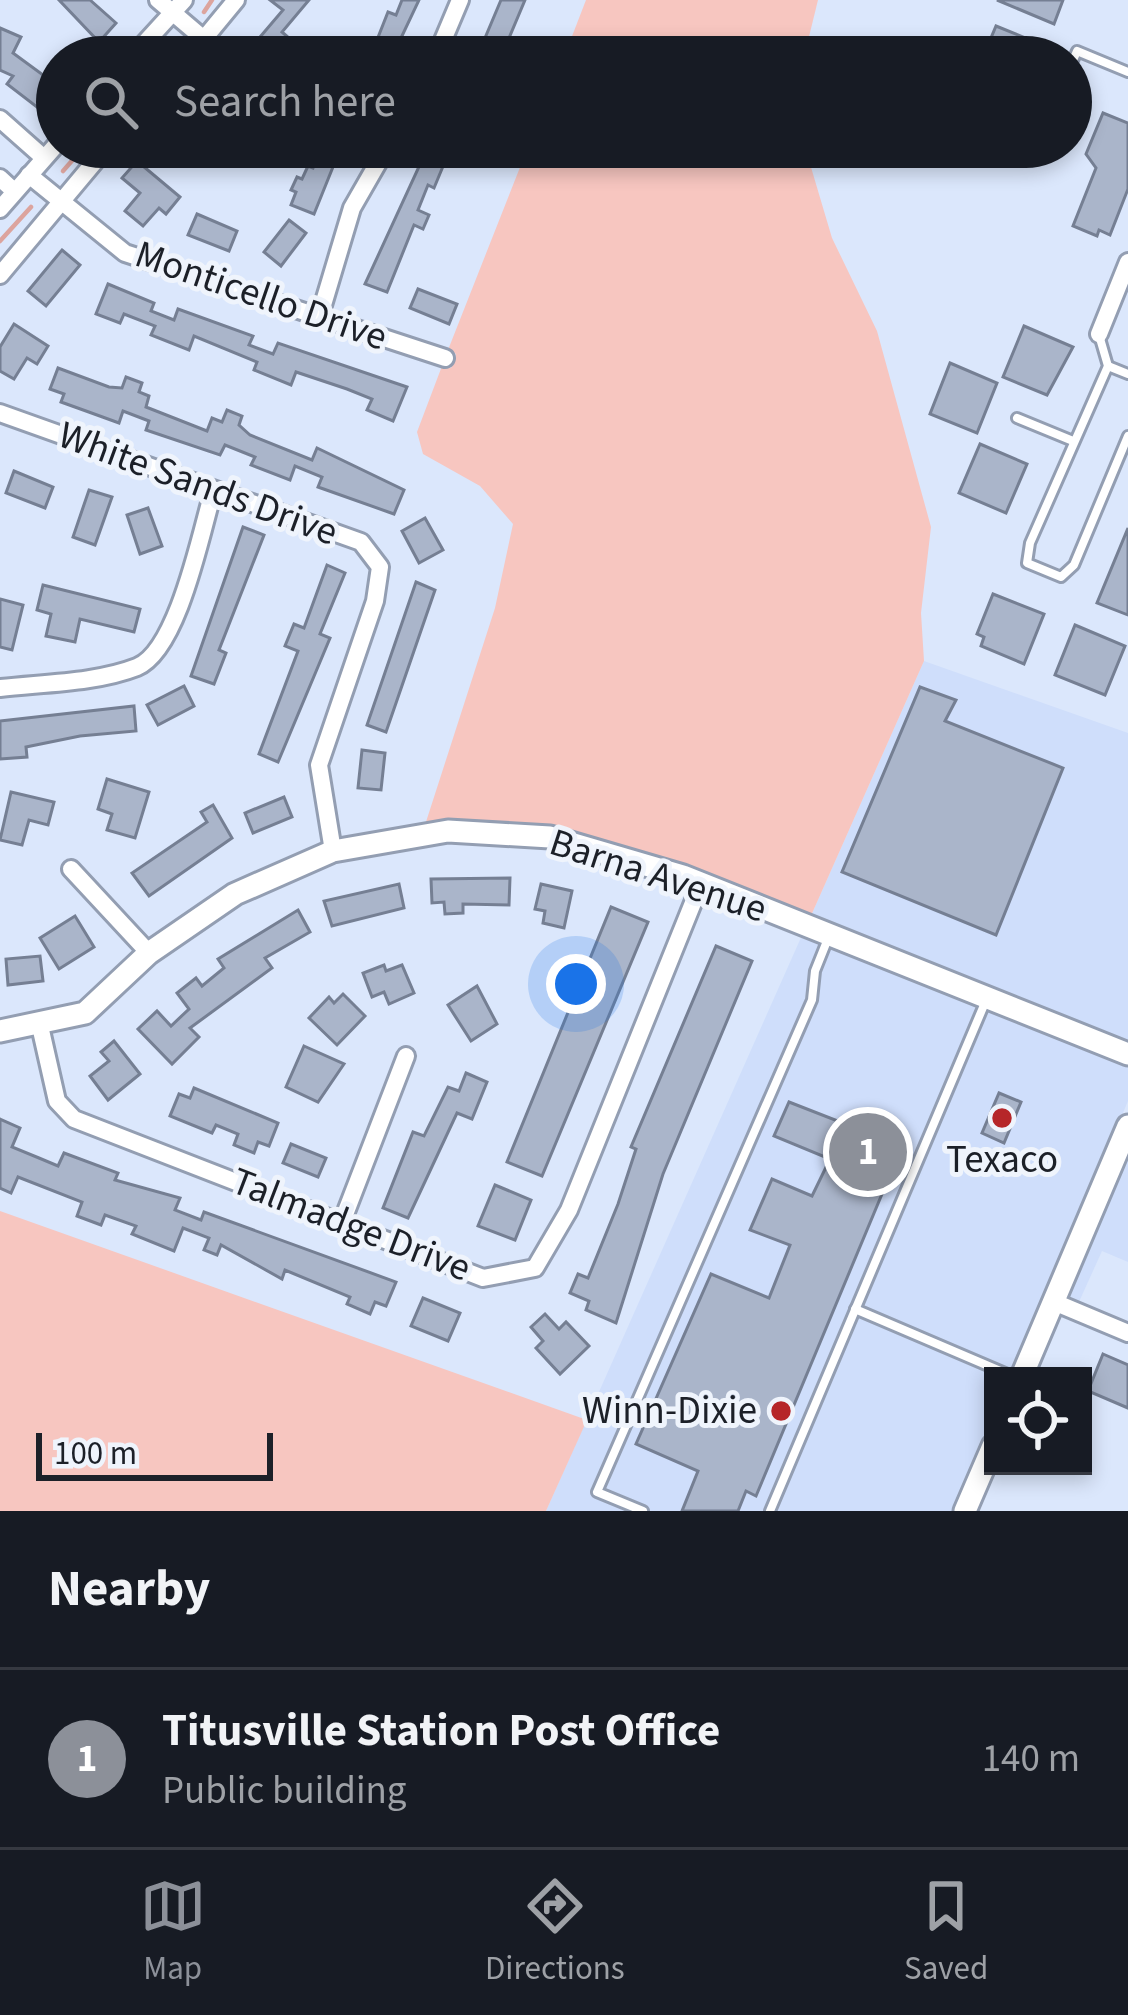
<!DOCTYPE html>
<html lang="en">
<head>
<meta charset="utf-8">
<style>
  body { margin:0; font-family:"Source Sans 3",sans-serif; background:#242831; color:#f1f3f6 }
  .controls { position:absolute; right:36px; bottom:36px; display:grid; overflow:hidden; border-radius:0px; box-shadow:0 6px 18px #0003 }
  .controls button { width:108px; height:108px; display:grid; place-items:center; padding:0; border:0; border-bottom:3px solid #363941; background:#171b24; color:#f1f3f6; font:60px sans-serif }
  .scale { position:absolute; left:36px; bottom:30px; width:237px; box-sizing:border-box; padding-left:12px; border:6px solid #1c2028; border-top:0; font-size:33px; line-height:42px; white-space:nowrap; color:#1c2028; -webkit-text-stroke:9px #eff4fc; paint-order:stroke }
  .you { position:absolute; left:576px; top:984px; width:42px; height:42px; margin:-30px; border:9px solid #fff; border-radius:50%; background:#1a73e8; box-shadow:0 0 0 18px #1a73e833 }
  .badge { display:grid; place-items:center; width:78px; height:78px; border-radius:50%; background:#8c9099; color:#fff; font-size:39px; font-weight:700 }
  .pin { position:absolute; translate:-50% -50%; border:6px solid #fff; box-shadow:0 3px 12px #0006 }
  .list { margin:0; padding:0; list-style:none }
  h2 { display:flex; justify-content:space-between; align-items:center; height:156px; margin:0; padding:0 48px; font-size:51px }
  h2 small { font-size:39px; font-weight:400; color:#9ea1a6 }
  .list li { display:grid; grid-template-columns:78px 1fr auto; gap:36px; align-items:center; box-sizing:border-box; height:180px; padding:0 48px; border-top:3px solid #363941 }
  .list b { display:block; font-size:45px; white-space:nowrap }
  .list p { margin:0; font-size:39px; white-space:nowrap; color:#9ea1a6 }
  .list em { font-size:39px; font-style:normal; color:#9ea1a6 }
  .icon { flex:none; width:66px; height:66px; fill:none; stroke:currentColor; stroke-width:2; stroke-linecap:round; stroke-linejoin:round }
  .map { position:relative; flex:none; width:1128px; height:1511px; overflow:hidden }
  .search { position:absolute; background:#171b24; box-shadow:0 6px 18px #0003; left:36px; right:36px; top:36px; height:132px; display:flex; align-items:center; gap:30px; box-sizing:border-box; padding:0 42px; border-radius:66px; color:#9ea1a6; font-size:45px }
  .sheet { height:336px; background:#171b24 }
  nav { display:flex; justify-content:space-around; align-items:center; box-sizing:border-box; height:168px; border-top:3px solid #363941; background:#171b24; font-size:33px; color:#9ea1a6 }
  nav a { display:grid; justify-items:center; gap:6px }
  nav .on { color:#8c9099 }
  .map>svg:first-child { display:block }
</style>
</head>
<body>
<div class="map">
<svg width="1128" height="1511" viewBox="0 0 1128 1511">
  <rect width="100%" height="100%" fill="#dbe7fc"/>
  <g fill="#cfdefb">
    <path d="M 924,661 L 1128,733 L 1128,1045 L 810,918 Z"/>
    <path d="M 803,933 L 1128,1063 L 1128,1101 L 1012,1376 L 993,1376 L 993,1422 L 955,1511 L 546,1511 Z"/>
    <path d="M 1128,1149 L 1128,1262 L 1102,1251 L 1078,1304 L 1065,1298 Z"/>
  </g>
  <g fill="#f7c6c0">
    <path d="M 586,0 L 818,0 L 804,57 L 564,57 Z"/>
    <path d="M 528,147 L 805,147 L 832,238 L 877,331 L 931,527 L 921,613 L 924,661 L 810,918 L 596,839 L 552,829 L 425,825 L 495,608 L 513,524 L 480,486 L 423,454 L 417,432 L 442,366 L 451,368 L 456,354 L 448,350 Z"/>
    <path d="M 0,1211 L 587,1420 L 546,1511 L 0,1511 Z"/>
  </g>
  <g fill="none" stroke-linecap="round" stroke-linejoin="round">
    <g stroke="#dca49e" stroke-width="4.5">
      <path d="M 204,12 L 212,0"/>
      <path d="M 164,57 L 173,47"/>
      <path d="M 63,171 L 84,147"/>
      <path d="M 0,241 L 31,207"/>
    </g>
  </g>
  <g fill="#aab5ca" stroke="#757f93" stroke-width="3">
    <path d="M 59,0 L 90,0 L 116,23 L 99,42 Z"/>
    <path d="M 270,0 L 309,0 L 282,32 L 290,39 L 275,57 L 243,57 L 283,10 Z"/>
    <path d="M 402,0 L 419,0 L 392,57 L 373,50 L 388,12 L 396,15 Z"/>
    <path d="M 501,0 L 525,0 L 501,57 L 477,57 Z"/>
    <path d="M 997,0 L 1063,0 L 1054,24 Z"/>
    <path d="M 996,26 L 1045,46 L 1041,57 L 983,57 Z"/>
    <path d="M 0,28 L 21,37 L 13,53 L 47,78 L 57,65 L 57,100 L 46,114 L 7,84 L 13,76 L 0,70 Z"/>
    <path d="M 1103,113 L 1128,123 L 1128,189 L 1110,235 L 1099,230 L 1097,236 L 1073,226 L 1096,168 L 1086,154 Z"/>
    <path d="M 322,147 L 341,147 L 314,214 L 291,205 L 296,192 L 291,190 L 297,177 L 302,179 L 308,166 L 313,168 Z"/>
    <path d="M 428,147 L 451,147 L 434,188 L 428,185 L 418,210 L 429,215 L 423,229 L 414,225 L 387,292 L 365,284 Z"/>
    <path d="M 137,161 L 180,197 L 166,214 L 159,208 L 143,226 L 125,211 L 140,193 L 122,178 Z"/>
    <path d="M 197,214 L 237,231 L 229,251 L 188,235 Z"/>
    <path d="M 289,220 L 306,233 L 281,266 L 264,252 Z"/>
    <path d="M 62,250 L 80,265 L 46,306 L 28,291 Z"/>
    <path d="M 108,284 L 154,303 L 151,311 L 174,320 L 178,309 L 253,336 L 249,345 L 273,354 L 278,343 L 407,387 L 393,421 L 367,410 L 372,399 L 347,389 L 296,372 L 291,385 L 254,370 L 257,362 L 194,336 L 189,350 L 151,335 L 155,326 L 124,314 L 120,323 L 96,314 Z"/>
    <path d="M 418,289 L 457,304 L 449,324 L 410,308 Z"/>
    <path d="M 14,324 L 48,346 L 37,364 L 27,358 L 14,379 L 0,371 L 0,347 Z"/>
    <path d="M 1024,326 L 1073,347 L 1047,395 L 1003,377 Z"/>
    <path d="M 950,363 L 997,383 L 977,433 L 930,414 Z"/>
    <path d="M 58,368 L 109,387 L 122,388 L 126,377 L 142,383 L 139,392 L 149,396 L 146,407 L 207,431 L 212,418 L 222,422 L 227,410 L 242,416 L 239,425 L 250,435 L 312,460 L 317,448 L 404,490 L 394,514 L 318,487 L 322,477 L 295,466 L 290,480 L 251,465 L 255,457 L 225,445 L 220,455 L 146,430 L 149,421 L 123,411 L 119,423 L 86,411 L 61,402 L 64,394 L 50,389 Z"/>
    <path d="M 980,444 L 1027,464 L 1006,513 L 959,493 Z"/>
    <path d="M 14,471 L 53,487 L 45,508 L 6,493 Z"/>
    <path d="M 89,490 L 112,497 L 95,545 L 73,537 Z"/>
    <path d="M 148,508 L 162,546 L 140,554 L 127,515 Z"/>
    <path d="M 425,518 L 443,550 L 419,563 L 402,531 Z"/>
    <path d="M 243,527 L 264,535 L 219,650 L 226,653 L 214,684 L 191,676 Z"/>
    <path d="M 1128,528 L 1128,615 L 1097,603 Z"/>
    <path d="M 327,565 L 345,573 L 320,634 L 330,638 L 278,762 L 259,754 L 298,651 L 285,646 L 294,624 L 304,628 Z"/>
    <path d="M 416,582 L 435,590 L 386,732 L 367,725 Z"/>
    <path d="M 43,585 L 140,609 L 134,632 L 80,619 L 75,642 L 46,636 L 51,614 L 37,610 Z"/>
    <path d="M 993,594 L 1044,614 L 1024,664 L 981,646 L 984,637 L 977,634 Z"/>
    <path d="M 0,599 L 23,605 L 12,650 L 0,647 Z"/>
    <path d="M 1075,625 L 1125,646 L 1105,695 L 1055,675 Z"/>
    <path d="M 184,686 L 194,706 L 158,725 L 147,705 Z"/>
    <path d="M 920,687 L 956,700 L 945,721 L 1063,768 L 996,935 L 842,872 Z"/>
    <path d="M 134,706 L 136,731 L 80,736 L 26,747 L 27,757 L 0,759 L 0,721 Z"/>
    <path d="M 362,750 L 385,753 L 381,790 L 358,788 Z"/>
    <path d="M 107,779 L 149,792 L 135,838 L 107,830 L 112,814 L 98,809 Z"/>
    <path d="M 11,792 L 54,802 L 48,825 L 29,820 L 22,845 L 0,840 Z"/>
    <path d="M 284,797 L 292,817 L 253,833 L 245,813 Z"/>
    <path d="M 213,805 L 232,838 L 149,896 L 132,873 L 207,822 L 201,812 Z"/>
    <path d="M 510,878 L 509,905 L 463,904 L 463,913 L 445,914 L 444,902 L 432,903 L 431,879 Z"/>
    <path d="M 399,884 L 404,908 L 332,926 L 324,901 Z"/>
    <path d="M 541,884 L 572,891 L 564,928 L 543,923 L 545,911 L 535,909 Z"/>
    <path d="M 611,907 L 648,922 L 542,1176 L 507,1162 Z"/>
    <path d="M 298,910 L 310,932 L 265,958 L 272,968 L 190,1028 L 199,1037 L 172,1064 L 138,1029 L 157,1011 L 171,1026 L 189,1009 L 177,993 L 196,978 L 202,986 L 224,968 L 218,959 Z"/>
    <path d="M 75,916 L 94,947 L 59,969 L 40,938 Z"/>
    <path d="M 716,946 L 752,961 L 663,1174 L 616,1323 L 586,1310 L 589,1301 L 570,1293 L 578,1274 L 588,1278 L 618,1204 L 636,1149 L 631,1147 Z"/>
    <path d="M 40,956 L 43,981 L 8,985 L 6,959 Z"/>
    <path d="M 384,965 L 386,971 L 402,965 L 414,993 L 389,1004 L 384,992 L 372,997 L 363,973 Z"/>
    <path d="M 477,986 L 497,1024 L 471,1041 L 448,1005 Z"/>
    <path d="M 343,994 L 365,1016 L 337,1045 L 309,1018 L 329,997 L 334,1003 Z"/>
    <path d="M 114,1041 L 140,1074 L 108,1100 L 90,1076 L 109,1061 L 101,1052 Z"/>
    <path d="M 304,1046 L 344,1064 L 318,1102 L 286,1087 Z"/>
    <path d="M 466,1073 L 487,1082 L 472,1119 L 457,1113 L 408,1218 L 383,1208 L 413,1132 L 424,1136 L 448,1087 L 459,1091 Z"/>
    <path d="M 194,1088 L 278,1123 L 269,1146 L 258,1142 L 254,1153 L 234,1145 L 238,1134 L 216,1125 L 212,1133 L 170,1116 L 179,1094 L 190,1098 Z"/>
    <path d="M 999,1093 L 1021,1102 L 1004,1143 L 982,1133 Z"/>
    <path d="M 789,1102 L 902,1146 L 756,1496 L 746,1491 L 738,1511 L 682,1511 L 698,1471 L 636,1444 L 711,1274 L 769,1298 L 790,1245 L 750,1230 L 772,1179 L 812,1196 L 830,1159 L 774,1136 Z"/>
    <path d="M 0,1119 L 20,1128 L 12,1147 L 39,1158 L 58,1166 L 64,1153 L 118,1173 L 115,1180 L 180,1198 L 175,1210 L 201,1220 L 204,1212 L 396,1282 L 386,1306 L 375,1302 L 370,1314 L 347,1304 L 350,1297 L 285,1270 L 282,1279 L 221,1245 L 217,1255 L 204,1250 L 209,1238 L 183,1228 L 174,1251 L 132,1234 L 136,1226 L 105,1215 L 101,1225 L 77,1216 L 82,1202 L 18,1177 L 11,1193 L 0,1188 Z"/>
    <path d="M 291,1144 L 326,1158 L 318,1177 L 283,1163 Z"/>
    <path d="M 495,1185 L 531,1200 L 515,1240 L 478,1226 Z"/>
    <path d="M 423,1298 L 460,1313 L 448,1341 L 411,1326 Z"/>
    <path d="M 545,1314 L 559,1329 L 566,1322 L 589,1346 L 560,1374 L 536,1348 L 543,1341 L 531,1327 Z"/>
    <path d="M 1103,1354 L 1128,1365 L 1128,1408 L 1088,1391 Z"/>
  </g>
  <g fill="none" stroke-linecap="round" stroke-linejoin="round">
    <g stroke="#939eb2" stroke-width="14">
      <g id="service">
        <path d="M 1071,65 L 1077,51 L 1128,72"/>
        <path d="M 1099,335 L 1108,366 L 1030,543 L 1027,563 L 1061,577 L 1074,565 L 1128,436"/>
        <path d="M 1108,366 L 1128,374"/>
        <path d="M 1017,418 L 1073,441"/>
        <path d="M 855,1309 L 1012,1376"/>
        <path d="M 643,1511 L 597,1492 L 812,1000 L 815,971 L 829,936"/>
        <path d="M 770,1511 L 987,998"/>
      </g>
    </g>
    <g stroke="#939eb2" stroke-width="22">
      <g id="minor">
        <path d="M 158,0 L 205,40"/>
        <path d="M 132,57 L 184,0"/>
        <path d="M 189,57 L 236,0"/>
        <path d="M 436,57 L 460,0"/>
        <path d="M 0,119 L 44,158"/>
        <path d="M 29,175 L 125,253 L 445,358"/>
        <path d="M 0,178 L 14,191"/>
        <path d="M 0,209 L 57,144"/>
        <path d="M 0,275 L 107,147"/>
        <path d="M 320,315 L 352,208 L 387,147"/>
        <path d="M 1099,334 L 1128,262"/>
        <path d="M 0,413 L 361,542 L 380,567 L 375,601 L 319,765 L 333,851"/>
        <path d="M 0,688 C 44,683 96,683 137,667 C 178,650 201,533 213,492"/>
        <path d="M 71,869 L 149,953"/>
        <path d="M 40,1026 L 57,1101 L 74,1119 L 483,1278 L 535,1268 L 569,1210 L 701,883"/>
        <path d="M 342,1222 L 406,1056"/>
        <path d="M 1054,1302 L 1128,1333"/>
      </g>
    </g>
    <g stroke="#939eb2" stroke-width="27">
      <g id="tertiary">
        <path d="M 0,1031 L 85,1013 L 149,953 L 235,894 L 333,851 L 448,831 L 550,837 L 683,876 L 1128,1054"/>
        <path d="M 1022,1376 L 1128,1126"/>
        <path d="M 965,1511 L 993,1446"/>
      </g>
    </g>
    <use href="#service" stroke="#fff" stroke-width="8"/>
    <use href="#minor" stroke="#fff" stroke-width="16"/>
    <use href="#tertiary" stroke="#fff" stroke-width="21"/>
  </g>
  <g fill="#b62629" stroke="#eff4fc" stroke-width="4.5">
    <circle cx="1002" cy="1118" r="12"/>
    <circle cx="781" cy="1411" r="12"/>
  </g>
  <g text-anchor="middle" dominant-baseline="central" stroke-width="10" stroke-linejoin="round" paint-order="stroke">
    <g font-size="39" fill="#1c2028" stroke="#eff4fc">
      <text transform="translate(261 296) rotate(19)">Monticello Drive</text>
      <text transform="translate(198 484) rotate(20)">White Sands Drive</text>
      <text transform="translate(658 876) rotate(18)">Barna Avenue</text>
      <text transform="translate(351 1225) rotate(21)">Talmadge Drive</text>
    </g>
    <g font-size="39" fill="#1c2028" stroke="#eff4fc">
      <text x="1002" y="1160">Texaco</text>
      <text x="757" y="1411" text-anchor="end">Winn-Dixie</text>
    </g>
  </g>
</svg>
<div class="controls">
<button><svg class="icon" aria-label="locate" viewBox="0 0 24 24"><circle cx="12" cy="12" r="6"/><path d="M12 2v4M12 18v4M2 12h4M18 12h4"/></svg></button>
</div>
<div class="scale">100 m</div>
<div class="you"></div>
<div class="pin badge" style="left:868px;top:1152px">1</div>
<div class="search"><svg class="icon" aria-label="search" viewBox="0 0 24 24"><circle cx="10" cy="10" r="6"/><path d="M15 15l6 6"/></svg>Search here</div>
</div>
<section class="sheet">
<h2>Nearby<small></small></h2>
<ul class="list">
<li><span class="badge">1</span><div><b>Titusville Station Post Office</b><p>Public building</p></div><em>140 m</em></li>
</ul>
</section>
<nav>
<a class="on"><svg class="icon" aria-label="map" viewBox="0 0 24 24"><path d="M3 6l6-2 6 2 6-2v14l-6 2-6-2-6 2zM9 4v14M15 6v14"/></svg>Map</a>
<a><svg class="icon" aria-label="directions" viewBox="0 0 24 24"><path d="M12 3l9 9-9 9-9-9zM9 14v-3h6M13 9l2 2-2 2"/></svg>Directions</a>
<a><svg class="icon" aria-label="saved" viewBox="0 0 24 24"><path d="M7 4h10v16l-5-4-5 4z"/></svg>Saved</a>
</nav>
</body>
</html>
